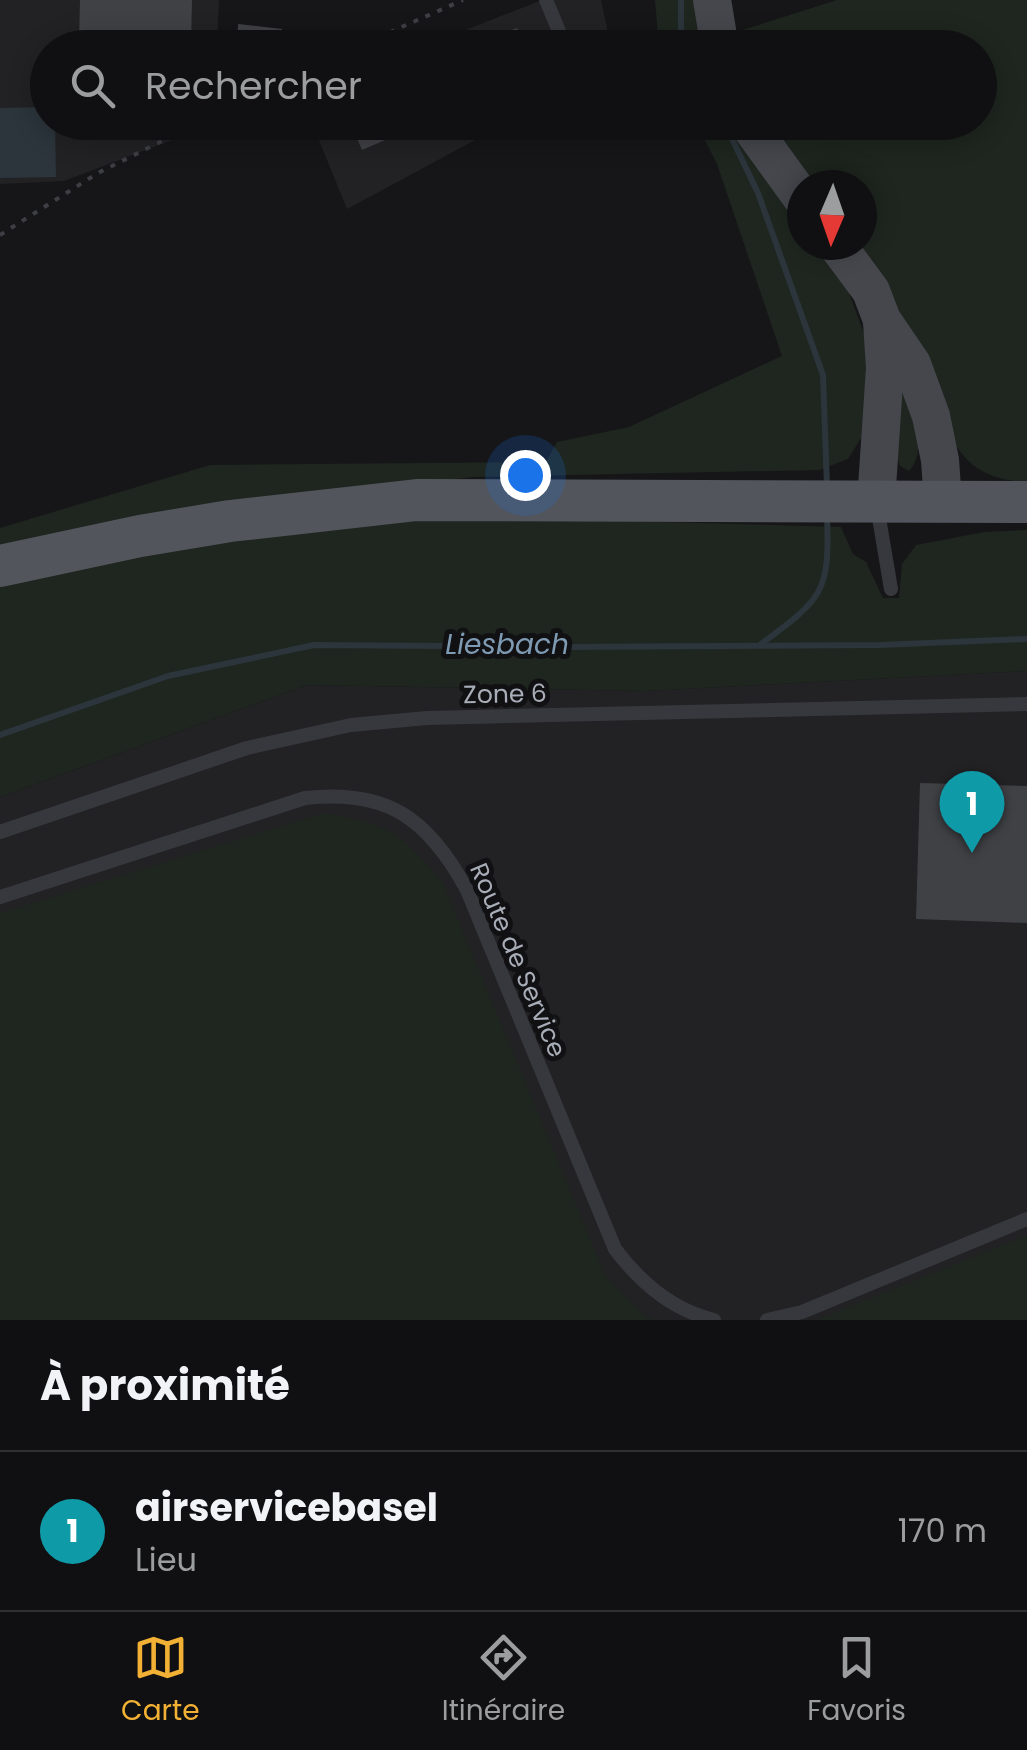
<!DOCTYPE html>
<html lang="fr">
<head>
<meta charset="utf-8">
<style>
  body { margin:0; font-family:Poppins,sans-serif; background:#19191b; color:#f1f3f6 }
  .compass { position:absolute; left:787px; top:170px; width:90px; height:90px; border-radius:50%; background:#101012; box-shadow:0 5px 25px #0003; rotate:182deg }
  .you { position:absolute; left:525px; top:475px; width:35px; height:35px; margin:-25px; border:8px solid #fff; border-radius:50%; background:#1a73e8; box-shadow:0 0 0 15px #1a73e833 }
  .badge { display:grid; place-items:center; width:65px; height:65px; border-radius:50%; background:#f2b134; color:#fff; font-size:32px; font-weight:700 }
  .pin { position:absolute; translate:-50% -82px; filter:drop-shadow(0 2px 5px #0008) }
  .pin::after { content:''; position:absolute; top:52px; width:35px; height:30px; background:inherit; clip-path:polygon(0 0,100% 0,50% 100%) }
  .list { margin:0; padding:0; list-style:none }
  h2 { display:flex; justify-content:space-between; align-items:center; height:130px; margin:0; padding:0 40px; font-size:42px }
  h2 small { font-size:32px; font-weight:400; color:#9c9d9f }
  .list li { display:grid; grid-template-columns:65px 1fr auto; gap:30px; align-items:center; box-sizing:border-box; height:160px; padding:0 40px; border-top:2px solid #303032 }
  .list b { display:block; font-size:38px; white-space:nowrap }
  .list p { margin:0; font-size:32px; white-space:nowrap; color:#9c9d9f }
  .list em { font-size:32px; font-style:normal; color:#9c9d9f }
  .icon { flex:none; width:55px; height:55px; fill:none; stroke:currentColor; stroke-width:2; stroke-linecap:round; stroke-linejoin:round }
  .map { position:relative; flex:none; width:1027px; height:1320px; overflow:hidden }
  .search { position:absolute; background:#101012; box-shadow:0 5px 25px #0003; left:30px; right:30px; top:30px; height:110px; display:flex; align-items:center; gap:25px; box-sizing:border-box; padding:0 35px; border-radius:55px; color:#9c9d9f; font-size:38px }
  .sheet { height:290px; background:#101012 }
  nav { display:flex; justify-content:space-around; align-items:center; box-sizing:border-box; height:140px; border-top:2px solid #303032; background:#101012; font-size:28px; color:#9c9d9f }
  nav a { display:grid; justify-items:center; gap:5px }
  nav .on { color:#f2b134 }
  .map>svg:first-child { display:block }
</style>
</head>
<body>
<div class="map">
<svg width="1027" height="1320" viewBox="0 0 1027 1320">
  <rect width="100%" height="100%" fill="#161618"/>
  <g fill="#222225">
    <path d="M 0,0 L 219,0 L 217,47 L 48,48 L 48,122 L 215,124 L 64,181 L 0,184 Z"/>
    <path d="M 542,0 L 601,0 L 611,47 L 420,48 Z"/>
    <path d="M 312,123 L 507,123 L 347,209 Z"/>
    <path d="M 1027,671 L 1027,1320 L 0,1320 L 0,797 L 307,685 L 645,691 Z"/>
  </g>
  <g fill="#1e261f">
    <path d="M 655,0 L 697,0 L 700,47 L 659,47 Z"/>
    <path d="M 837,0 L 1027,0 L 1027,482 C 947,479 947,418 922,360 C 904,319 884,282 859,245 L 862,245 L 862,185 L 810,185 L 763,123 L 980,122 L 980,48 L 736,47 L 733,33 Z"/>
    <path d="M 696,123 L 734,123 L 802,228 L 802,245 L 815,245 L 846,285 L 872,355 L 865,432 L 848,459 L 819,470 L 473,477 L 202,509 L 0,551 L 0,528 L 210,465 L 546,462 L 557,442 L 629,427 L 782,356 L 717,164 Z"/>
    <path d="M 896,353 C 905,383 934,446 909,471 L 900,466 L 894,448 Z"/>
    <path d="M 447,516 L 841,527 L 853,554 L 866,562 L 883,598 L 899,598 L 902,564 L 916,545 L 984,532 L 1027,530 L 1027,671 L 645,691 L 307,685 L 0,797 L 0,584 L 144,550 Z"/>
    <path d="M 324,813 C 389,824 401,832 443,883 L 606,1277 L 644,1315 L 654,1320 L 0,1320 L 0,913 Z"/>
    <path d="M 1027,1236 L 1027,1320 L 817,1320 L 1020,1238 Z"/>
  </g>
  <path fill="#2c353c" d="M 47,107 L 48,122 L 55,123 L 56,177 L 0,178 L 0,108 Z"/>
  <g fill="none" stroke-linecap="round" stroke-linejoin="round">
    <g stroke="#2c353c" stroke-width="6">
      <path d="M 681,0 L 681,33 L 688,48"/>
      <path d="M 724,122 L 758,193 L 823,375 L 827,487"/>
      <path d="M 761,644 C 823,598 830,593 827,515"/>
      <path d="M 0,735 L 168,676 L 314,645 L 560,647 L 880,645 L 1027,639"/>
    </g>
  </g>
  <g fill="#404145">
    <path d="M 80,0 L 192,0 L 191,46 L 79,43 Z"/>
    <path d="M 238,24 L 282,29 L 281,48 L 237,48 Z"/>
    <path d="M 517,28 L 526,48 L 460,48 L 498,31 L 500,35 Z"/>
    <path d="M 350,122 L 427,122 L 362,150 Z"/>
    <path d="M 920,783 L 1027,786 L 1027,923 L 916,919 Z"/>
  </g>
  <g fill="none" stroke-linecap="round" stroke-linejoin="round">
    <g stroke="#3d3f44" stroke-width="4" stroke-dasharray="5 8" stroke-linecap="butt">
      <path d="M 354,48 L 463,0"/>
      <path d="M 0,235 L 98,173 L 200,122"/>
    </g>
    <g stroke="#37383d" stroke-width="14">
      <path d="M 546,0 L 566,48"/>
      <path d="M 877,506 L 891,589"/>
      <path d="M 0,832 L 247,748 L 351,725 L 427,718 L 1027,704"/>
      <path d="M 0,897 L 305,798 C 387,789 428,818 467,890 L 615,1249 C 640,1282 672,1310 714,1320"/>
      <path d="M 767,1320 L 802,1312 L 1027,1219"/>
    </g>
    <g stroke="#45474d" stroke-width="38">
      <path d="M 712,0 L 720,48"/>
      <path d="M 747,122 L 802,198"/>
      <path d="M 837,245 L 871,291 L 882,320 L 912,364 L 931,416 L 940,460 L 943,502"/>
      <path d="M 876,502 L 885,368 L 882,322"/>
    </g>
    <path stroke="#53555c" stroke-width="42" d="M 0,566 L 140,536 L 230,521 L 417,500 L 1027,502"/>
  </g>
  <g text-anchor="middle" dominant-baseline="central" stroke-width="10" stroke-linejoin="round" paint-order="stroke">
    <g font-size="25" fill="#a8adb8" stroke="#111113">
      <text transform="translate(505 694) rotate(-1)">Zone 6</text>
      <text transform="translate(518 960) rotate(67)">Route de Service</text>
    </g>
    <g font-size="28" font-style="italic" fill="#7f9bb3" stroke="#111113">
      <text x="507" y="644">Liesbach</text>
    </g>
  </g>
</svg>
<svg class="compass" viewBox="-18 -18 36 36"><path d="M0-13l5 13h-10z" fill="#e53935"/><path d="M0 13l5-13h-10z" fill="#9c9d9f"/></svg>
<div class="you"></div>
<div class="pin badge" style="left:972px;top:853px;background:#0f9aa8">1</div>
<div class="search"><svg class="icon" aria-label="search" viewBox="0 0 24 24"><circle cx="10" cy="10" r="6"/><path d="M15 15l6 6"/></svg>Rechercher</div>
</div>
<section class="sheet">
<h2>À proximité<small></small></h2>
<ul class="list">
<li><span class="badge" style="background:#0f9aa8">1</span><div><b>airservicebasel</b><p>Lieu</p></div><em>170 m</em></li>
</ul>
</section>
<nav>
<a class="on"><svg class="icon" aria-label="map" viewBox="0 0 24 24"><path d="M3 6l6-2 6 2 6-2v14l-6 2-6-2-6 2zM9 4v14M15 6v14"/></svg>Carte</a>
<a><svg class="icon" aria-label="directions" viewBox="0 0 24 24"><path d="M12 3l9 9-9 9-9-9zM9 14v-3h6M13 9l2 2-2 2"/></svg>Itinéraire</a>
<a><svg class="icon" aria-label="saved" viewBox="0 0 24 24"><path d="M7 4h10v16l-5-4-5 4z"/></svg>Favoris</a>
</nav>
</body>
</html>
